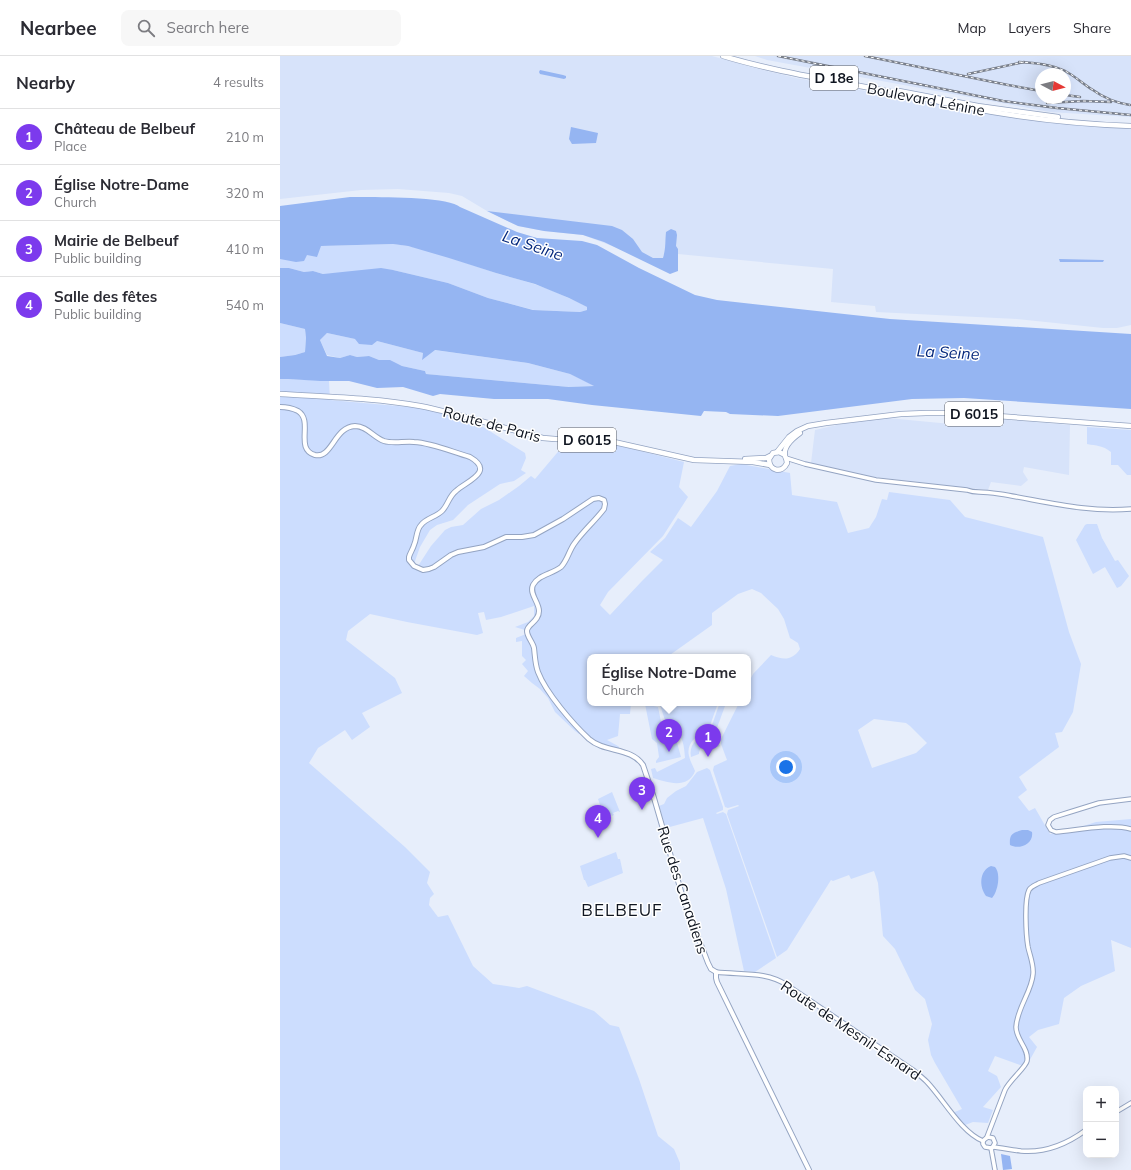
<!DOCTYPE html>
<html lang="en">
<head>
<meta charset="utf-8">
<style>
  body { margin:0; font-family:Mulish,sans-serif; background:#f7f7f7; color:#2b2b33 }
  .controls { position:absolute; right:12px; bottom:12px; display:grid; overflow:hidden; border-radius:8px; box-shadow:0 4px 16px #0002 }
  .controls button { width:36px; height:36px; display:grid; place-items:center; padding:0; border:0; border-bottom:1px solid #e1e1e2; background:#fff; color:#2b2b33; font:20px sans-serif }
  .compass { position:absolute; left:755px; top:12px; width:36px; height:36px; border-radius:50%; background:#fff; box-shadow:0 4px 16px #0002; rotate:97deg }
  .you { position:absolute; left:506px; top:711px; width:14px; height:14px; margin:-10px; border:3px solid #fff; border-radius:50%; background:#1a73e8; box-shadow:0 0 0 6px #1a73e833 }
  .badge { display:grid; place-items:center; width:26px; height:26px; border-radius:50%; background:#7c3aed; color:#fff; font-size:13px; font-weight:700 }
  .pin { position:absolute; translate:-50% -33px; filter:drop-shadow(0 1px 2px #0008) }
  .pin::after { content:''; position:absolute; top:21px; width:14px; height:12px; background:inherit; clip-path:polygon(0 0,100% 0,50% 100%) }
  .popup { position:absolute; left:307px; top:598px; width:164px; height:52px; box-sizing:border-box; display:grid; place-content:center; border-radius:8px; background:#fff; filter:drop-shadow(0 1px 3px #0005); font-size:13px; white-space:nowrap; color:#7c7c81 }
  .popup b { font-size:15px; color:#2b2b33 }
  .popup::after { content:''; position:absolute; left:50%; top:100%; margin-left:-8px; border:8px solid transparent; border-top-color:#fff }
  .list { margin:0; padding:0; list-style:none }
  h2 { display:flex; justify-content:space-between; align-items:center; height:52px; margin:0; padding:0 16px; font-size:17px }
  h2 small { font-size:13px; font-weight:400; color:#7c7c81 }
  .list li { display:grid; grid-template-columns:26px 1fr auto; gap:12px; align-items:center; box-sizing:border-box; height:56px; padding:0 16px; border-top:1px solid #e1e1e2 }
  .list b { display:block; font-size:15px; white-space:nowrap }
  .list p { margin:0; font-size:13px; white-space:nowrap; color:#7c7c81 }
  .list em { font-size:13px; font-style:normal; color:#7c7c81 }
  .icon { flex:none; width:22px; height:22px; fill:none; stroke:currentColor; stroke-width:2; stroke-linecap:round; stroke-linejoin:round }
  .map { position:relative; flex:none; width:851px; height:1114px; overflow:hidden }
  header { display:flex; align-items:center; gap:24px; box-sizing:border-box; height:56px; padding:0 20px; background:#fff; border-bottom:1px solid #e1e1e2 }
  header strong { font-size:19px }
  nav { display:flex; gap:22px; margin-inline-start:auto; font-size:14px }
  .search { width:280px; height:36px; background:#f7f7f7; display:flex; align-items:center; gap:10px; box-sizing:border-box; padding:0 14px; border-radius:8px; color:#7c7c81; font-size:15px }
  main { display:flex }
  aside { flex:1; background:#fff }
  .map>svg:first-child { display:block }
</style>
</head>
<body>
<header>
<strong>Nearbee</strong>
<div class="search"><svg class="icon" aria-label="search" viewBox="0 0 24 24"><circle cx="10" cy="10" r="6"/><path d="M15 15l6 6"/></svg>Search here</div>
<nav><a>Map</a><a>Layers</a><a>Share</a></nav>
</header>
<main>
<aside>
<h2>Nearby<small>4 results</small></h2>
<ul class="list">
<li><span class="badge">1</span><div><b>Château de Belbeuf</b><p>Place</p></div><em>210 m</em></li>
<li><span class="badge">2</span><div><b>Église Notre-Dame</b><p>Church</p></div><em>320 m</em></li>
<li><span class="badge">3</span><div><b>Mairie de Belbeuf</b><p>Public building</p></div><em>410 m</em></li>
<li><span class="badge">4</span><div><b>Salle des fêtes</b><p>Public building</p></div><em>540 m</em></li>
</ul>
</aside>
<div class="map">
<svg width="851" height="1114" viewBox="0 0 851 1114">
  <rect width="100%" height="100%" fill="#e7eefb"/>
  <g fill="#d7e3fa" fill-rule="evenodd">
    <path d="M 0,0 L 432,0 L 471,11 L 516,22 L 694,55 L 773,66 L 851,73 L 851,269 L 837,272 L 823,272 L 737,263 L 596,256 L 595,250 L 551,246 L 553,213 L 398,198 L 390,212 L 303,179 L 264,175 L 238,170 L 207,155 L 182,140 L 169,137 L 118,133 L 81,134 L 0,143 Z"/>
    <path d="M 475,0 L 851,0 L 851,61 L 770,56 L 487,4 ZM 761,18 L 785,18 L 785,42 L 761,42 Z"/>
    <path d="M 597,361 L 692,370 L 717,363 L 790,369 L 789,419 L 744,411 L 743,416 L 748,424 L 741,430 L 711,426 L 708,434 L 594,421 L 531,407 L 535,374 L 575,365 Z"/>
  </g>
  <g fill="#ccddfe" fill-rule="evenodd">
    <path d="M 113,188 C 146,191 178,205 210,215 C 224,220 239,223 254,228 C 272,234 290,242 307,251 L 307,254 L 300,256 L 254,254 L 208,242 L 168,227 L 113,214 L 43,218 L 33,215 L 24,216 L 9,212 L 0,212 L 0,203 L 6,203 L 27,199 L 41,190 Z"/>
    <path d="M 0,267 L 25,273 L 26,282 L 25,296 L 15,299 L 0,301 Z"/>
    <path d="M 47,277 L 75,283 L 97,285 L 143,297 L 142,303 L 154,294 L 248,307 L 290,318 L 315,330 L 289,331 L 146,318 L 145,315 L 122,310 L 110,305 L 99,304 L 89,300 L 77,301 L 70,299 L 60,302 L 47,299 L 40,284 Z"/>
    <path d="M 0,323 L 8,323 L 49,325 L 50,344 L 151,353 L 192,364 L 245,397 L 246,402 L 241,414 L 246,417 L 234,425 L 220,428 L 188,449 L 173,464 L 157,469 L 150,474 L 140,491 L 134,508 L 138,510 L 151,490 L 165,474 L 171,471 L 183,469 L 201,453 L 219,444 L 239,430 L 251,420 L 255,423 L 282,391 L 325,386 L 404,406 L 399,431 L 408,441 L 383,480 L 328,536 L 320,549 L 330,559 L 362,525 L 383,504 L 370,496 L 385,482 L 398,462 L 411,471 L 437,435 L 450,410 L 461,408 L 510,417 L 512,439 L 557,446 L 568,477 L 589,472 L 596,461 L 602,443 L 607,444 L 609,436 L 670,444 L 685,461 L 763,481 L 789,576 L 801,608 L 793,656 L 782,676 L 775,677 L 779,691 L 739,721 L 747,734 L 738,741 L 749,755 L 755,752 L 770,778 L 785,776 L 816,766 L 851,763 L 851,892 L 831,884 L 835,915 L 801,930 L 784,942 L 779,968 L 758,974 L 749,981 L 757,991 L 747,1009 L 740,1009 L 715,1000 L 708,1015 L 717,1020 L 721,1031 L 703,1051 L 713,1054 L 708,1067 L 693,1066 L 685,1069 L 670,1058 L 682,1053 L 655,1007 L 651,999 L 648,984 L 652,968 L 645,943 L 635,934 L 615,893 L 603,880 L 598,827 L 594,815 L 571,823 L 569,819 L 553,825 L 551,824 L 507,894 L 497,901 L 447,758 L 448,754 L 459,750 L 458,749 L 448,752 L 445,751 L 433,714 L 434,710 L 447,704 L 441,688 L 441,683 L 459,647 L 468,647 L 468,628 L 473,618 L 491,599 C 503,604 512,605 520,593 L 518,587 L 510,582 L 504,563 L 498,553 L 481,537 L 472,533 L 458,538 L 432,557 L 432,569 L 387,601 L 310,601 L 310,647 L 351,647 L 350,658 L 340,658 L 338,680 L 327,684 L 338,690 L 339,691 L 339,694 L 316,686 L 303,675 L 299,678 L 295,675 L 275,656 L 268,642 L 260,633 L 252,627 L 244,620 L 248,615 L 242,608 L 246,604 L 242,600 L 242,585 L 236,586 L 236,582 L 246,578 L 245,574 L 235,571 L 248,566 L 254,560 L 254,550 L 221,561 L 206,564 L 204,556 L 198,557 L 203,577 L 197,579 L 127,566 L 90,558 L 68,575 L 66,584 L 115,622 L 122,637 L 82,657 L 90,671 L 72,684 L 65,674 L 38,692 L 29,707 L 125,791 L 150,816 L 147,827 L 154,838 L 150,842 L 149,849 L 158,861 L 168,859 L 193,910 L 213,928 L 239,932 L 247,930 L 314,955 L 330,969 L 339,971 L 359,1023 L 378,1080 L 394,1093 L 400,1107 L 400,1114 L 0,1114 ZM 594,663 L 626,667 L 630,670 L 647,687 L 636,697 L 592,712 L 578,674 Z"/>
    <path d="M 807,371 L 851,374 L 851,419 L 847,419 L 838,409 L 831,409 L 831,396 C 822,389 817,390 807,388 Z"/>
    <path d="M 807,468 L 817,468 L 822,482 L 835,505 L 838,504 L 849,520 L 841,530 L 837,532 L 825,511 L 813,518 L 796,484 L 805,469 Z"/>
    <path d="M 369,647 L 438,647 L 427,678 C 416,678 406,688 409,700 C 410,705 413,710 415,715 C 408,734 386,726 373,722 L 371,713 L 375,712 L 377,716 L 405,702 C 404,688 403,681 393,670 L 388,673 L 380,649 Z"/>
    <path d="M 365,648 L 378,651 L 385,685 L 396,683 L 401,701 L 376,707 L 376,705 L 379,701 L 377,687 L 372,683 Z"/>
    <path d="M 439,649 L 445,650 L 434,680 L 429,678 Z"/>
    <path d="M 426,681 L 435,684 L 440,690 L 431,693 L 427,690 C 422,690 419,693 419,698 L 411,701 C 409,690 415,682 426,681 Z"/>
    <path d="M 427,712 L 430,714 L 443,751 L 443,754 L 436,757 L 437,758 L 443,756 L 446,758 L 496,902 L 475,916 L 464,915 L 446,833 L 423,762 L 386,772 L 379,750 L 384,748 L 387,742 L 396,735 L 406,730 L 417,716 Z"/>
    <path d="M 332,736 L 340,756 L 338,755 L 333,757 L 334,759 L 332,760 L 331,758 L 328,760 L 328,762 L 326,763 L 324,761 L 322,757 L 324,755 L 322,749 L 320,749 L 318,743 Z"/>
    <path d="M 336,796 L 338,803 L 340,803 L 343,817 L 308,831 L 305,824 L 304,824 L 300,810 Z"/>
  </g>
  <g fill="#95b5f2" fill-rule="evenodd">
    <path d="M 260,14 L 283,19 L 286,20 L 286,22 L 284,23 L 260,18 L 259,16 Z"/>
    <path d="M 291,71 L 318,77 L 316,87 L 292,88 L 289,83 Z"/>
    <path d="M 70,141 C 89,141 169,140 180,151 L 237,176 L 257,182 L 302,185 L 317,189 L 359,212 L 415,239 L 437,244 L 610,263 L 851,278 L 851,353 L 684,342 L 632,343 L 498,360 L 450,358 L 446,356 L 424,355 L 421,360 L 312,349 L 268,343 L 214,343 L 160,338 L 153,340 L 123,331 L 97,332 L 69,325 L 40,325 L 8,323 L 0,323 L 0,301 L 15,299 L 25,296 L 26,282 L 25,273 L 0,267 L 0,212 L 9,212 L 24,216 L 33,215 L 43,218 L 101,212 L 113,214 L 168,227 L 208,242 L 253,254 L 300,256 L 307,254 L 307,251 L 289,242 L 255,228 L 216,217 L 169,202 L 128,190 L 113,188 L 41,190 L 37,201 L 27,199 L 24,205 L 16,206 L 0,203 L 0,150 ZM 47,277 L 75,283 L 79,288 L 92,289 L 97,285 L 143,297 L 142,304 L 155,294 L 248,307 L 290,318 L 314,330 L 289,331 L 146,318 L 145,315 L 122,310 L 110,304 L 99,304 L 89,300 L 77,301 L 70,299 L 60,302 L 47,300 L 40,284 Z"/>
    <path d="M 207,155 L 332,170 L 342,174 L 353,183 L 362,196 L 373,202 L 383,202 C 386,192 385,186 386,176 L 391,173 L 396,175 L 397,179 L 396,190 L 398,193 L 398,215 L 390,218 L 324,186 L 303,179 L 264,175 L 238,170 Z"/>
    <path d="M 779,203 L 823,204 L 824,204 L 823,206 L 780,206 Z"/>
    <path d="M 742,774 L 748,774 L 752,776 C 754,788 739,794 730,789 C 729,778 733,777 742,774 Z"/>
    <path d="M 711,810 L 715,811 C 721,818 718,835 712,842 L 706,840 C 699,831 699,815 711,810 Z"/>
    <path d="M 721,1098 L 730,1100 L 732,1113 L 723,1114 Z"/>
  </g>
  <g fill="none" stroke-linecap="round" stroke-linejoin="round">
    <g stroke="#94a4c2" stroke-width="5.5">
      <g id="tertiary">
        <path d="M 506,402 L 525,408 L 596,424 L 687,434 C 692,436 694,436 699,436 C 706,436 713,437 720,438 C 764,445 806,457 851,453"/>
        <path d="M 851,743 L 819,747 L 790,756 L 774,761 L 770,764 L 768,769 L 771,774 L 776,776 C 798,774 831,767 851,773"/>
        <path d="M 436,916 C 461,919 486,915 507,929 L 633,1014 C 638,1018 643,1022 647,1026 C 664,1044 681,1076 703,1085"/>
        <path d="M 836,1056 L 851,1047"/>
        <path d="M 707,1081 L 725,1034 C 729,1025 746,1011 747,1005 C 749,992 736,984 736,971 C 737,952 752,935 753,918 C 754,909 750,900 748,891 C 746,879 744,844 749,834 C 751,830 756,829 759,827 L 830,802 L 844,800 L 851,802"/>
        <path d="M 703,1085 L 705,1083 L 708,1081 L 713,1082 L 715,1087 L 712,1092"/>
        <path d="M 703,1085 L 703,1088 L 705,1091 L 711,1092"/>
        <path d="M 713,1091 C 722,1092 732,1094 741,1095 C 764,1097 787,1088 806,1074"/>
        <path d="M 711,1092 L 715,1114"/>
      </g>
    </g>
    <g stroke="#94a4c2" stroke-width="6">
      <path id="secondary" d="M 0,351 C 6,351 12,352 18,355 C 34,365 14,393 35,399 C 52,403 54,371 75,370 C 87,370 93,381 104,385 C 113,388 124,385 134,386 C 153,387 172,396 190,401 C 216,416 185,426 176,435 C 169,440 168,449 162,455 C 156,461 146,462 141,469 C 136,474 137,483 134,489 C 133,493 130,497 129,501 L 129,504 L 134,510 L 143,514 L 149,513 L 154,511 L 171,499 L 178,496 L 204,491 L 226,481 L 242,481 L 254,479 L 283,463 L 313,443 L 319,442 L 324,444 L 325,448 L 324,453 C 315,465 303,475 294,488 C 289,495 287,505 281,511 C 272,518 258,519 253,529 C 249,538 259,546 259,555 C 259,566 247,568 247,575 C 247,581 253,586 254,592 C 255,600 255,608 258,616 C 266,637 293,668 309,683 C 325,697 351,691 363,709 L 374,742 L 403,842 L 428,907 L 431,913 L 436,916 L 436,922 L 437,926 L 529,1114"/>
    </g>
    <g stroke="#94a4c2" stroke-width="6">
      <g id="primary">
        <path d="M 443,0 C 496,16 551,24 606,35 C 632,40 659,46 686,51 C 740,62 796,68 851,70"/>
        <path d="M 619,35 L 698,50 L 778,61"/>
        <path d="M 0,338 C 46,341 94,342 140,350 C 181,358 222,372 263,382 L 275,383 L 325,384 L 414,404 L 473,406 L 490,409"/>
        <path d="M 497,396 L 509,381 L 517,375 L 528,370 L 546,367 L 621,358 L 646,357 L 676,357 L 851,370"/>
        <path d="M 505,399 L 499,396 L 493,397 L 489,403 C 489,415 502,418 507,407 C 507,404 506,402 505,400 C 503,391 513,382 520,377"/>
        <path d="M 465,403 L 486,402 L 490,400"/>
      </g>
    </g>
    <use href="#tertiary" stroke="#fff" stroke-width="3.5"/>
    <use href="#secondary" stroke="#fff" stroke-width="4"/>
    <use href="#primary" stroke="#fff" stroke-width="4.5"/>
    <g stroke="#797f8b" stroke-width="2.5">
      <g id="rail">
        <path d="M 498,0 L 723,45 L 777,52 L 851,59"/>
        <path d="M 585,0 L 728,29 L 761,35"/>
        <path d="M 739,6 C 755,7 770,8 785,15 C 795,20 803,28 813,34 C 824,42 837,47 850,49"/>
        <path d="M 688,18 L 744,6"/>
        <path d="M 785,39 L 800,41"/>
        <path d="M 767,47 L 803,45 L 831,46"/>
      </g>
    </g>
    <use href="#rail" stroke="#fff" stroke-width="1" stroke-dasharray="3" stroke-linecap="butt"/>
  </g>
  <g text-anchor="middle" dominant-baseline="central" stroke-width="3" stroke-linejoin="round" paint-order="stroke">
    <g fill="#fff" stroke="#575b63" stroke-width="1">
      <rect x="530" y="10" width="48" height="24" rx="3"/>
      <rect x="665" y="346" width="58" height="24" rx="3"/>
      <rect x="278" y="372" width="58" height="24" rx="3"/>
    </g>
    <g font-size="14" font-weight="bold" fill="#0f1520">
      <text x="554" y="22">D 18e</text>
      <text x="694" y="358">D 6015</text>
      <text x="307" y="384">D 6015</text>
    </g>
    <g font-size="15" fill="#0f1520" stroke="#fff">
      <text transform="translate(646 43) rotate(11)">Boulevard Lénine</text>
      <text transform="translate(212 368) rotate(15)">Route de Paris</text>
      <text transform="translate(403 834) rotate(72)">Rue des Canadiens</text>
      <text transform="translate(571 974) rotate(34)">Route de Mesnil-Esnard</text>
    </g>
    <g font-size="16" font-style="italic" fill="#03267b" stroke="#fff">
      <text transform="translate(253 189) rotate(19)">La Seine</text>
      <text transform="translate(668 296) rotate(3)">La Seine</text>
    </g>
    <g font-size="17" letter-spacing="1" fill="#0f1520" stroke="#fff">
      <text x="342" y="853">BELBEUF</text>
    </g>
  </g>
</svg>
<div class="controls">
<button>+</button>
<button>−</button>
</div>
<svg class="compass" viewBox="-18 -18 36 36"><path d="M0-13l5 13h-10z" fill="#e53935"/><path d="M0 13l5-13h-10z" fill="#7c7c81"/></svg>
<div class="you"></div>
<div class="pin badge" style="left:428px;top:701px">1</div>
<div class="pin badge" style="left:389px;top:696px">2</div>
<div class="popup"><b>Église Notre-Dame</b>Church</div>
<div class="pin badge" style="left:362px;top:754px">3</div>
<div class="pin badge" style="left:318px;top:782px">4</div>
</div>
</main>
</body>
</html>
